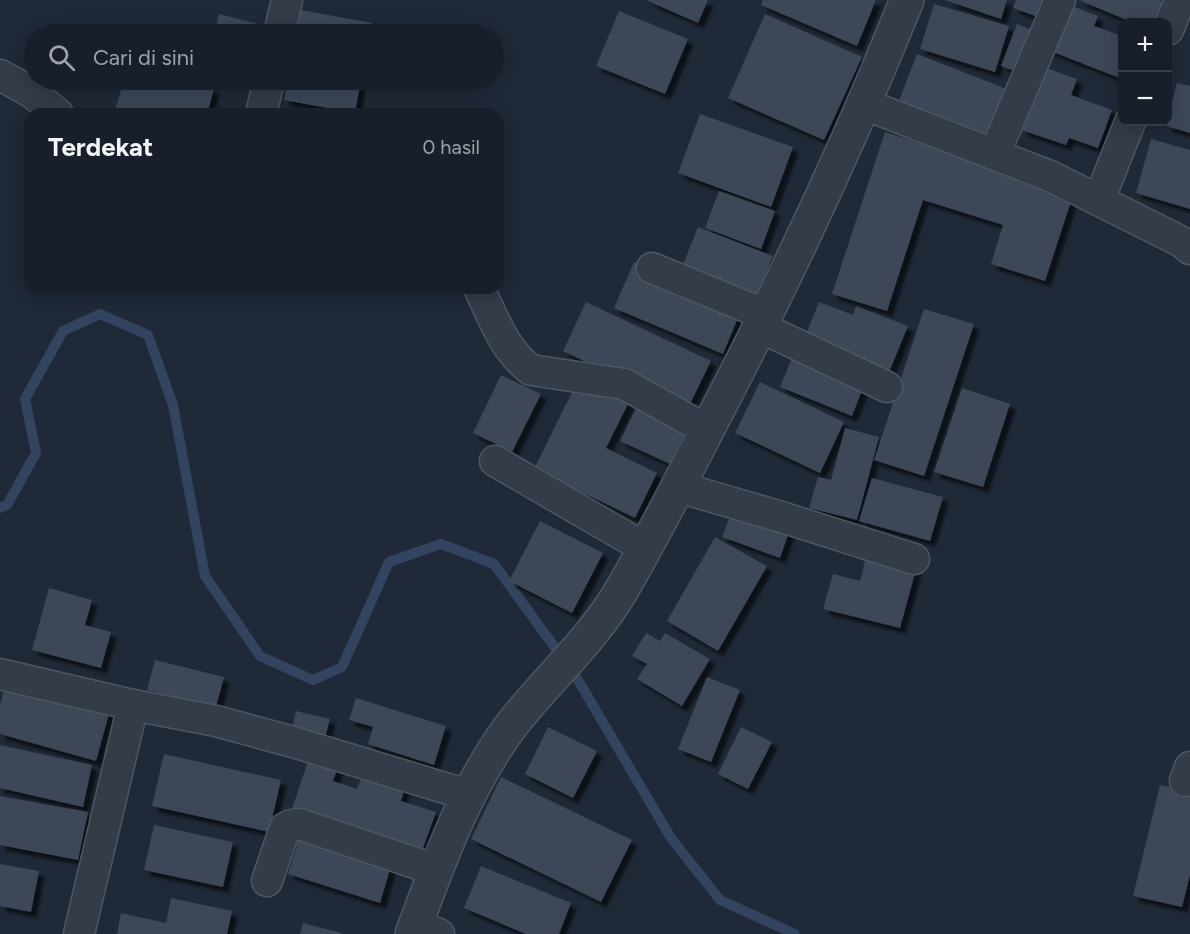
<!DOCTYPE html>
<html lang="id">
<head>
<meta charset="utf-8">
<style>
  body { margin:0; font-family:Figtree,sans-serif; background:#212732; color:#f1f3f6 }
  .controls { position:absolute; right:18px; top:18px; display:grid; overflow:hidden; border-radius:12px; box-shadow:0 3px 15px #0003 }
  .controls button { width:54px; height:54px; display:grid; place-items:center; padding:0; border:0; border-bottom:2px solid #363d47; background:#181f2a; color:#f1f3f6; font:30px sans-serif }
  .list { margin:0; padding:0; list-style:none }
  h2 { display:flex; justify-content:space-between; align-items:center; height:78px; margin:0; padding:0 24px; font-size:26px }
  h2 small { font-size:20px; font-weight:400; color:#9fa2a8 }
  .icon { flex:none; width:33px; height:33px; fill:none; stroke:currentColor; stroke-width:2; stroke-linecap:round; stroke-linejoin:round }
  .map { position:relative; flex:none; width:1190px; height:934px; overflow:hidden }
  .search { position:absolute; background:#181f2a; box-shadow:0 3px 15px #0003; left:24px; top:24px; width:480px; height:66px; display:flex; align-items:center; gap:15px; box-sizing:border-box; padding:0 21px; border-radius:33px; color:#9fa2a8; font-size:22px }
  .panel { position:absolute; background:#181f2a; box-shadow:0 3px 15px #0003; left:24px; top:108px; width:480px; height:186px; border-radius:18px }
  .map>svg:first-child { display:block }
</style>
</head>
<body>
<div class="map">
<svg width="1190" height="934" viewBox="0 0 1190 934">
  <defs>
    <filter id="shadow"><feDropShadow dx="5.5" dy="5.5" stdDeviation="1.5" flood-color="#0009"/></filter>
  </defs>
  <rect width="100%" height="100%" fill="#202938"/>
  <g fill="none" stroke-linecap="round" stroke-linejoin="round">
    <path stroke="#334460" stroke-width="10" d="M 0,508 L 7,505 L 36,453 L 25,399 L 63,331 L 100,314 L 148,335 L 173,405 L 205,576 L 260,656 L 313,680 L 342,667 L 389,562 L 441,544 L 494,564 L 575,675 L 671,838 L 720,900 L 795,934"/>
  </g>
  <g fill="#3c4758" filter="url(#shadow)">
    <path d="M 646,0 L 708,0 L 698,23 Z"/>
    <path d="M 763,0 L 876,0 L 857,46 L 761,5 Z"/>
    <path d="M 945,0 L 1007,0 L 1001,19 Z"/>
    <path d="M 1016,0 L 1047,0 L 1041,18 L 1013,8 Z"/>
    <path d="M 1079,0 L 1159,0 L 1173,6 L 1166,22 L 1131,22 Z"/>
    <path d="M 934,4 L 1009,26 L 995,72 L 920,49 Z"/>
    <path d="M 1067,4 L 1098,16 L 1094,26 L 1122,36 L 1122,79 L 1048,50 Z"/>
    <path d="M 301,10 L 372,23 L 370,34 L 296,34 Z"/>
    <path d="M 619,11 L 688,39 L 665,94 L 596,66 Z"/>
    <path d="M 219,14 L 270,27 L 268,34 L 214,34 Z"/>
    <path d="M 765,14 L 862,57 L 824,140 L 728,98 Z"/>
    <path d="M 1017,24 L 1038,32 L 1022,74 L 1001,66 Z"/>
    <path d="M 917,54 L 1012,91 L 993,141 L 897,106 Z"/>
    <path d="M 1044,67 L 1077,79 L 1071,95 L 1112,110 L 1098,148 L 1069,138 L 1066,145 L 1021,130 Z"/>
    <path d="M 124,80 L 182,80 L 214,89 L 207,114 L 114,114 Z"/>
    <path d="M 288,80 L 361,80 L 355,113 L 284,100 Z"/>
    <path d="M 1177,83 L 1190,86 L 1190,133 L 1166,126 Z"/>
    <path d="M 700,114 L 793,147 L 771,207 L 678,173 Z"/>
    <path d="M 885,132 L 1074,192 L 1045,281 L 991,264 L 1003,225 L 923,200 L 887,311 L 832,294 Z"/>
    <path d="M 1151,139 L 1190,150 L 1190,209 L 1136,193 Z"/>
    <path d="M 719,191 L 775,211 L 761,249 L 705,228 Z"/>
    <path d="M 698,227 L 773,256 L 757,296 L 682,267 Z"/>
    <path d="M 634,262 L 742,308 L 723,354 L 614,308 Z"/>
    <path d="M 586,302 L 711,361 L 687,410 L 563,351 Z"/>
    <path d="M 819,302 L 853,315 L 856,306 L 908,326 L 890,370 L 805,337 Z"/>
    <path d="M 924,309 L 974,324 L 924,476 L 874,460 Z"/>
    <path d="M 795,351 L 866,380 L 852,416 L 780,387 Z"/>
    <path d="M 501,375 L 541,394 L 512,452 L 473,433 Z"/>
    <path d="M 579,378 L 629,402 L 606,448 L 657,473 L 635,518 L 534,469 Z"/>
    <path d="M 760,382 L 844,422 L 820,473 L 735,433 Z"/>
    <path d="M 962,388 L 1010,404 L 983,487 L 934,472 Z"/>
    <path d="M 639,402 L 689,425 L 670,464 L 620,441 Z"/>
    <path d="M 845,428 L 879,437 L 857,520 L 809,508 L 818,477 L 831,480 Z"/>
    <path d="M 872,478 L 943,497 L 930,541 L 859,521 Z"/>
    <path d="M 734,506 L 791,526 L 780,558 L 722,537 Z"/>
    <path d="M 540,521 L 603,553 L 572,613 L 509,581 Z"/>
    <path d="M 715,537 L 767,566 L 718,651 L 667,621 Z"/>
    <path d="M 866,557 L 916,569 L 900,628 L 823,609 L 833,574 L 860,581 Z"/>
    <path d="M 49,588 L 92,600 L 85,625 L 111,632 L 101,668 L 32,650 Z"/>
    <path d="M 646,633 L 660,641 L 665,633 L 710,659 L 682,706 L 637,679 L 647,664 L 632,656 Z"/>
    <path d="M 155,660 L 224,677 L 216,707 L 147,690 Z"/>
    <path d="M 707,677 L 740,690 L 711,762 L 678,749 Z"/>
    <path d="M 6,682 L 110,710 L 96,761 L 0,734 L 0,705 Z"/>
    <path d="M 356,698 L 446,726 L 434,765 L 368,744 L 373,727 L 349,720 Z"/>
    <path d="M 296,711 L 330,719 L 324,742 L 291,734 Z"/>
    <path d="M 548,727 L 597,751 L 573,798 L 525,774 Z"/>
    <path d="M 741,727 L 772,742 L 748,789 L 718,774 Z"/>
    <path d="M 0,745 L 92,765 L 83,807 L 0,788 Z"/>
    <path d="M 164,754 L 281,780 L 269,832 L 152,806 Z"/>
    <path d="M 309,758 L 338,767 L 333,781 L 357,789 L 363,773 L 405,787 L 401,801 L 436,812 L 421,854 L 291,812 Z"/>
    <path d="M 501,777 L 632,840 L 601,902 L 471,839 Z"/>
    <path d="M 1160,785 L 1190,791 L 1190,875 L 1182,907 L 1133,896 Z"/>
    <path d="M 0,796 L 88,812 L 78,860 L 0,845 Z"/>
    <path d="M 154,825 L 233,842 L 223,887 L 144,870 Z"/>
    <path d="M 302,830 L 393,859 L 380,903 L 288,874 Z"/>
    <path d="M 0,864 L 39,871 L 31,912 L 0,906 Z"/>
    <path d="M 481,866 L 571,903 L 559,934 L 526,934 L 464,908 Z"/>
    <path d="M 171,898 L 232,911 L 227,934 L 117,934 L 121,913 L 166,923 Z"/>
    <path d="M 303,923 L 342,933 L 342,934 L 300,934 Z"/>
  </g>
  <g fill="none" stroke-linecap="round" stroke-linejoin="round">
    <g stroke="#4e5663" stroke-width="33">
      <g id="minor">
        <path d="M 1168,30 L 1179,3"/>
        <path d="M 279,34 L 287,0"/>
        <path d="M 0,75 L 31,92 L 58,114"/>
        <path d="M 864,104 L 1050,176 L 1182,242 L 1190,249"/>
        <path d="M 261,114 L 269,80"/>
        <path d="M 995,153 L 1060,0"/>
        <path d="M 1099,200 L 1130,122"/>
        <path d="M 652,268 L 766,315"/>
        <path d="M 479,288 C 493,317 504,350 531,370 L 624,384 L 707,430"/>
        <path d="M 760,327 L 887,387"/>
        <path d="M 495,461 L 645,548"/>
        <path d="M 678,487 L 775,515 L 914,559"/>
        <path d="M 0,674 L 133,705 L 216,721 L 293,742 L 468,795"/>
        <path d="M 1185,781 L 1190,767"/>
        <path d="M 267,881 L 285,828 L 291,825 L 299,824 L 436,870"/>
        <path d="M 416,925 L 439,934"/>
        <path d="M 79,934 L 133,705"/>
      </g>
    </g>
    <g stroke="#4e5663" stroke-width="36">
      <path id="tertiary" d="M 412,934 C 439,861 464,790 510,727 C 546,680 591,642 621,591 C 656,531 687,469 719,407 C 788,274 851,139 907,0"/>
    </g>
    <use href="#minor" stroke="#343b49" stroke-width="30"/>
    <use href="#tertiary" stroke="#343b49" stroke-width="33"/>
  </g>
</svg>
<div class="controls">
<button>+</button>
<button>−</button>
</div>
<div class="search"><svg class="icon" aria-label="search" viewBox="0 0 24 24"><circle cx="10" cy="10" r="6"/><path d="M15 15l6 6"/></svg>Cari di sini</div>
<section class="panel">
<h2>Terdekat<small>0 hasil</small></h2>
<ul class="list">
</ul>
</section>
</div>
</body>
</html>
